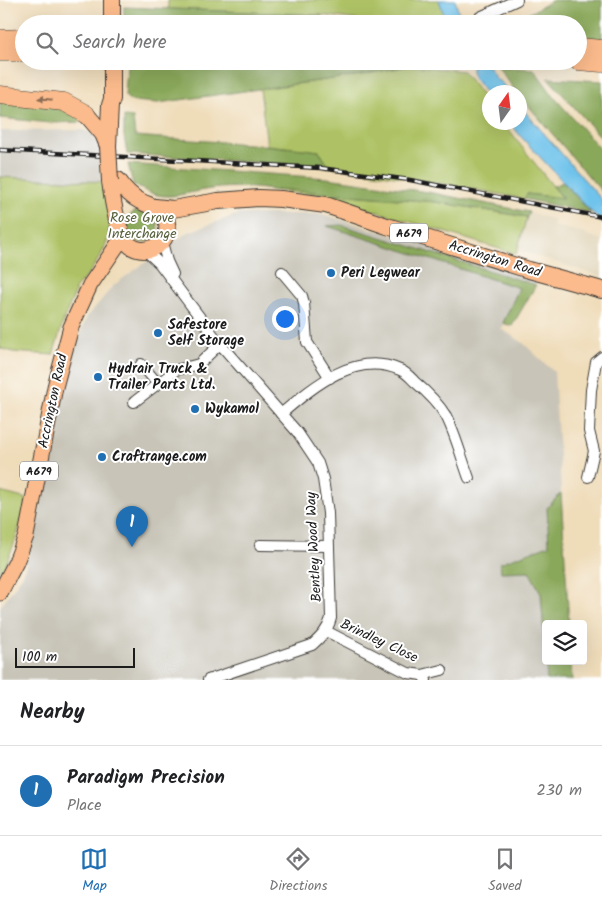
<!DOCTYPE html>
<html lang="en">
<head>
<meta charset="utf-8">
<style>
  body { margin:0; font-family:Kalam,sans-serif; background:#f6f6f6; color:#202124 }
  .controls { position:absolute; right:15px; bottom:15px; display:grid; overflow:hidden; border-radius:5px; box-shadow:0 5px 20px #0002 }
  .controls button { width:45px; height:45px; display:grid; place-items:center; padding:0; border:0; border-bottom:1px solid #e0e0e0; background:#fff; color:#202124; font:25px sans-serif }
  .compass { position:absolute; left:482px; top:85px; width:45px; height:45px; border-radius:50%; background:#fff; box-shadow:0 5px 20px #0002; rotate:14deg }
  .scale { position:absolute; left:15px; bottom:12px; width:120px; box-sizing:border-box; padding-left:5px; border:2px solid #1c1c1c; border-top:0; font-size:14px; line-height:18px; white-space:nowrap; color:#1c1c1c; -webkit-text-stroke:4px #fff; paint-order:stroke }
  .you { position:absolute; left:284px; top:318px; width:18px; height:18px; margin:-12px; border:4px solid #fff; border-radius:50%; background:#1a73e8; box-shadow:0 0 0 8px #1a73e833 }
  .badge { display:grid; place-items:center; width:32px; height:32px; border-radius:50%; background:#1f6fb2; color:#fff; font-size:16px; font-weight:700 }
  .pin { position:absolute; translate:-50% -41px; filter:drop-shadow(0 1px 2px #0008) }
  .pin::after { content:''; position:absolute; top:26px; width:18px; height:15px; background:inherit; clip-path:polygon(0 0,100% 0,50% 100%) }
  .list { margin:0; padding:0; list-style:none }
  h2 { display:flex; justify-content:space-between; align-items:center; height:65px; margin:0; padding:0 20px; font-size:21px }
  h2 small { font-size:16px; font-weight:400; color:#757577 }
  .list li { display:grid; grid-template-columns:32px 1fr auto; gap:15px; align-items:center; box-sizing:border-box; height:90px; padding:0 20px; border-top:1px solid #e0e0e0 }
  .list b { display:block; font-size:19px; white-space:nowrap }
  .list p { margin:0; font-size:16px; white-space:nowrap; color:#757577 }
  .list em { font-size:16px; font-style:normal; color:#757577 }
  .icon { flex:none; width:28px; height:28px; fill:none; stroke:currentColor; stroke-width:2; stroke-linecap:round; stroke-linejoin:round }
  .map { position:relative; flex:none; width:602px; height:680px; overflow:hidden }
  .search { position:absolute; background:#fff; box-shadow:0 5px 20px #0002; left:15px; right:15px; top:15px; height:55px; display:flex; align-items:center; gap:12px; box-sizing:border-box; padding:0 18px; border-radius:28px; color:#757577; font-size:19px }
  .sheet { height:155px; background:#fff }
  nav { display:flex; justify-content:space-around; align-items:center; box-sizing:border-box; height:70px; border-top:1px solid #e0e0e0; background:#fff; font-size:14px; color:#757577 }
  nav a { display:grid; justify-items:center; gap:2px }
  nav .on { color:#1f6fb2 }
  .map>svg:first-child { display:block }
</style>
</head>
<body>
<div class="map">
<svg width="602" height="680" viewBox="0 0 602 680">
  <rect width="100%" height="100%" fill="#fff"/>
  <filter id="ink" filterUnits="userSpaceOnUse"><feTurbulence type="fractalNoise" baseFrequency=".02" numOctaves="2"/><feDisplacementMap in="SourceGraphic" scale="10" xChannelSelector="R" yChannelSelector="G"/><feConvolveMatrix kernelMatrix="1 2 1 2 8 2 1 2 1" color-interpolation-filters="sRGB"/></filter>
  <filter id="wash" filterUnits="userSpaceOnUse"><feTurbulence type="fractalNoise" baseFrequency=".0096" numOctaves="4" result="noise"/><feDisplacementMap in="SourceGraphic" scale="20" xChannelSelector="R" yChannelSelector="G"/><feGaussianBlur stdDeviation="1.12" result="paint"/><feColorMatrix in="noise" values="0 0 0 0 0 0 0 0 0 0 0 0 0 0 0 0 0 1.4 0 .05"/><feComposite in="paint" operator="in"/></filter>
  <g filter="url(#wash)">
    <rect width="100%" height="100%" fill="#efdcb9"/>
    <path fill="#dfd2b4" d="M 529,212 L 555,220 L 553,226 L 577,231 L 602,240 L 602,277 L 517,250 Z"/>
    <g fill="#c8c4b8">
      <path d="M 81,130 L 93,133 L 103,152 L 106,182 L 0,177 L 0,131 Z"/>
      <path d="M 239,214 L 322,214 L 539,279 L 501,329 L 522,342 L 554,372 L 569,624 L 546,624 L 546,661 L 571,661 L 572,680 L 0,680 L 0,607 L 23,575 L 41,504 L 69,359 L 87,317 L 114,285 L 188,232 Z"/>
    </g>
    <g fill="#aec265" stroke="#656f40">
      <path d="M 168,0 L 439,0 L 447,24 L 441,24 L 432,18 L 388,24 L 321,15 L 168,9 Z"/>
      <path d="M 417,66 L 463,71 L 489,105 L 490,122 L 503,123 L 563,199 L 527,194 L 524,199 C 459,186 395,175 329,167 L 319,151 L 267,145 L 260,89 L 361,75 L 403,67 Z"/>
      <path d="M 0,177 L 106,182 C 107,199 111,217 109,233 C 106,253 88,275 75,289 L 75,293 L 65,316 L 53,355 L 13,352 L 0,348 Z"/>
      <path d="M 277,189 L 436,202 L 527,217 L 516,254 L 365,208 L 315,195 L 277,191 Z"/>
      <path d="M 0,492 L 27,499 C 21,525 13,551 0,575 Z"/>
    </g>
    <g fill="#8aa85a" stroke="#53623b">
      <path d="M 553,0 L 602,0 L 602,39 L 578,37 L 578,24 L 519,24 L 517,20 Z"/>
      <path d="M 124,7 L 321,15 L 322,24 L 124,24 Z"/>
      <path d="M 127,66 L 403,67 L 361,75 L 158,103 L 131,101 L 125,96 Z"/>
      <path d="M 498,67 L 534,69 L 555,98 L 602,151 L 602,192 L 520,96 L 520,92 L 516,92 Z"/>
      <path d="M 548,78 L 602,81 L 602,138 L 598,134 Z"/>
      <path d="M 0,100 L 58,106 L 85,122 L 50,123 L 0,118 Z"/>
      <path d="M 124,117 L 133,118 L 135,136 C 196,141 258,143 319,151 L 329,167 L 127,154 L 124,136 Z"/>
      <path d="M 128,164 L 327,178 L 428,192 L 529,212 L 527,217 L 436,202 L 277,189 L 277,191 C 255,187 233,186 211,189 C 178,193 166,205 133,184 Z"/>
      <path d="M 563,182 L 591,213 L 524,199 L 527,194 L 563,198 L 553,186 Z"/>
      <circle cx="142" cy="226" r="16"/>
      <path d="M 341,225 L 536,285 L 512,326 L 503,323 L 519,288 L 327,226 Z"/>
      <path d="M 561,493 L 569,624 L 546,624 L 546,661 L 571,661 L 572,680 L 547,680 L 541,593 L 529,571 L 501,572 L 500,563 L 549,545 L 547,508 Z"/>
    </g>
    <g fill="#6fc3eb" stroke="#467084">
      <path d="M 439,0 L 455,0 L 462,24 L 447,24 Z"/>
      <path d="M 468,61 L 485,61 L 497,80 L 501,82 L 509,92 L 490,92 L 489,97 L 472,75 L 472,68 Z"/>
      <path d="M 520,106 L 602,200 L 602,223 L 523,139 L 510,123 L 520,122 Z"/>
    </g>
  </g>
  <g filter="url(#ink)">
    <g fill="none" stroke-linecap="round" stroke-linejoin="round">
      <g stroke="#3c3934" stroke-width="12">
        <g id="minor">
          <path d="M 480,17 L 517,0"/>
          <path d="M 162,242 L 167,261 L 173,274"/>
          <path d="M 145,250 L 159,263 L 220,344 L 298,433 L 318,463 L 323,479 L 328,513 L 331,618 C 328,630 321,637 312,645 L 208,680"/>
          <path d="M 282,272 L 302,296 L 304,303 L 307,342 L 330,378"/>
          <path d="M 141,364 L 158,384"/>
          <path d="M 134,402 L 176,370 L 199,364 L 220,344"/>
          <path d="M 281,414 C 313,387 355,350 400,370 C 406,372 411,378 415,382 C 427,392 438,403 446,416 C 455,433 462,459 469,478"/>
          <path d="M 588,477 L 594,451 L 589,431 L 591,390 L 596,362 L 602,357"/>
          <path d="M 260,545 L 328,546"/>
          <path d="M 326,631 L 408,673 L 422,675 L 426,680"/>
          <path d="M 422,675 L 442,670"/>
        </g>
      </g>
      <g stroke="#3c3934" stroke-width="17">
        <path id="primary" d="M 0,593 L 16,562 L 26,536 L 55,387 L 71,327 L 90,285 L 118,244 L 122,234"/>
      </g>
      <g stroke="#3c3934" stroke-width="18">
        <g id="trunk">
          <path d="M 112,24 L 112,0"/>
          <path d="M 86,114 L 103,134 L 108,146"/>
          <path d="M 108,146 L 110,105 L 112,99 L 112,61"/>
          <path d="M 110,181 C 112,197 117,228 125,240 C 141,263 177,242 165,217 C 159,207 149,206 140,201 C 130,196 124,189 118,180"/>
          <path d="M 155,207 L 173,209 L 218,201 L 259,198 L 281,199 L 326,205 L 387,226 L 529,270 L 602,290"/>
        </g>
      </g>
      <g stroke="#3c3934" stroke-width="19">
        <g id="motorway">
          <path d="M 0,39 L 24,38"/>
          <path d="M 578,47 L 602,49"/>
          <path d="M 0,52 L 24,52"/>
          <path d="M 578,61 L 602,63"/>
          <path d="M 0,95 L 64,102 L 86,114"/>
        </g>
      </g>
      <use href="#minor" stroke="#fff" stroke-width="10"/>
      <use href="#primary" stroke="#fbbb8c" stroke-width="15"/>
      <use href="#trunk" stroke="#fbbb8c" stroke-width="16"/>
      <use href="#motorway" stroke="#fbbb8c" stroke-width="18"/>
      <g stroke="#1c1c1c" stroke-width="4.5">
        <path id="rail" d="M 0,150 L 320,168 L 410,180 L 602,217"/>
      </g>
      <use href="#rail" stroke="#fff" stroke-width="2.5" stroke-dasharray="8" stroke-linecap="butt"/>
      <g stroke="#3c3934" stroke-width="18" stroke-linecap="butt">
        <path id="trunk-bridge" d="M 108,146 L 110,181"/>
      </g>
      <use href="#trunk-bridge" stroke="#fbbb8c" stroke-width="16"/>
    </g>
    <defs><path id="oneway-solid" d="M-6-.8H1V-3.2L6.5 0L1 3.2V.8H-6Z" transform="scale(1.25)"/></defs>
    <use fill="#8c6c54" href="#oneway-solid" transform="translate(45 99) rotate(-174)"/>
  </g>
  <g fill="#1f6fb2" stroke="#fff" stroke-width="2">
    <circle cx="331" cy="273" r="5"/>
    <circle cx="158" cy="333" r="5"/>
    <circle cx="98" cy="377" r="5"/>
    <circle cx="195" cy="409" r="5"/>
    <circle cx="102" cy="457" r="5"/>
  </g>
  <g text-anchor="middle" dominant-baseline="central" stroke-width="4" stroke-linejoin="round" paint-order="stroke">
    <g fill="#fff" stroke="#606060" stroke-width="1">
      <rect x="390" y="223.5" width="38" height="19" rx="4"/>
      <rect x="20" y="461.5" width="38" height="19" rx="4"/>
    </g>
    <g font-size="12" font-weight="bold" fill="#1c1c1c">
      <text x="409" y="233">A679</text>
      <text x="39" y="471">A679</text>
    </g>
    <g font-size="14" fill="#565e39" stroke="#fff">
      <text x="142" y="218">Rose Grove<tspan x="142" dy="16">Interchange</tspan></text>
    </g>
    <g font-size="14" fill="#1c1c1c" stroke="#fff">
      <text transform="translate(495 259) rotate(17)">Accrington Road</text>
      <text transform="translate(53 401) rotate(-78)">Accrington Road</text>
      <text transform="translate(314 547) rotate(-93)">Bentley Wood Way</text>
      <text transform="translate(379 641) rotate(25)">Brindley Close</text>
    </g>
    <g font-size="14" font-weight="bold" fill="#1c1c1c" stroke="#fff" text-anchor="start">
      <text x="341" y="273">Peri Legwear</text>
      <text x="168" y="325">Safestore<tspan x="168" dy="16">Self Storage</tspan></text>
      <text x="108" y="369">Hydrair Truck &amp;<tspan x="108" dy="16">Trailer Parts Ltd.</tspan></text>
      <text x="205" y="409">Wykamol</text>
      <text x="112" y="457">Craftrange.com</text>
    </g>
  </g>
</svg>
<div class="controls">
<button><svg class="icon" aria-label="layers" viewBox="0 0 24 24"><path d="M12 4l9 5-9 5-9-5zM3 14l9 5 9-5"/></svg></button>
</div>
<svg class="compass" viewBox="-18 -18 36 36"><path d="M0-13l5 13h-10z" fill="#e53935"/><path d="M0 13l5-13h-10z" fill="#757577"/></svg>
<div class="scale">100 m</div>
<div class="you"></div>
<div class="pin badge" style="left:132px;top:547px">1</div>
<div class="search"><svg class="icon" aria-label="search" viewBox="0 0 24 24"><circle cx="10" cy="10" r="6"/><path d="M15 15l6 6"/></svg>Search here</div>
</div>
<section class="sheet">
<h2>Nearby<small></small></h2>
<ul class="list">
<li><span class="badge">1</span><div><b>Paradigm Precision</b><p>Place</p></div><em>230 m</em></li>
</ul>
</section>
<nav>
<a class="on"><svg class="icon" aria-label="map" viewBox="0 0 24 24"><path d="M3 6l6-2 6 2 6-2v14l-6 2-6-2-6 2zM9 4v14M15 6v14"/></svg>Map</a>
<a><svg class="icon" aria-label="directions" viewBox="0 0 24 24"><path d="M12 3l9 9-9 9-9-9zM9 14v-3h6M13 9l2 2-2 2"/></svg>Directions</a>
<a><svg class="icon" aria-label="saved" viewBox="0 0 24 24"><path d="M7 4h10v16l-5-4-5 4z"/></svg>Saved</a>
</nav>
</body>
</html>
